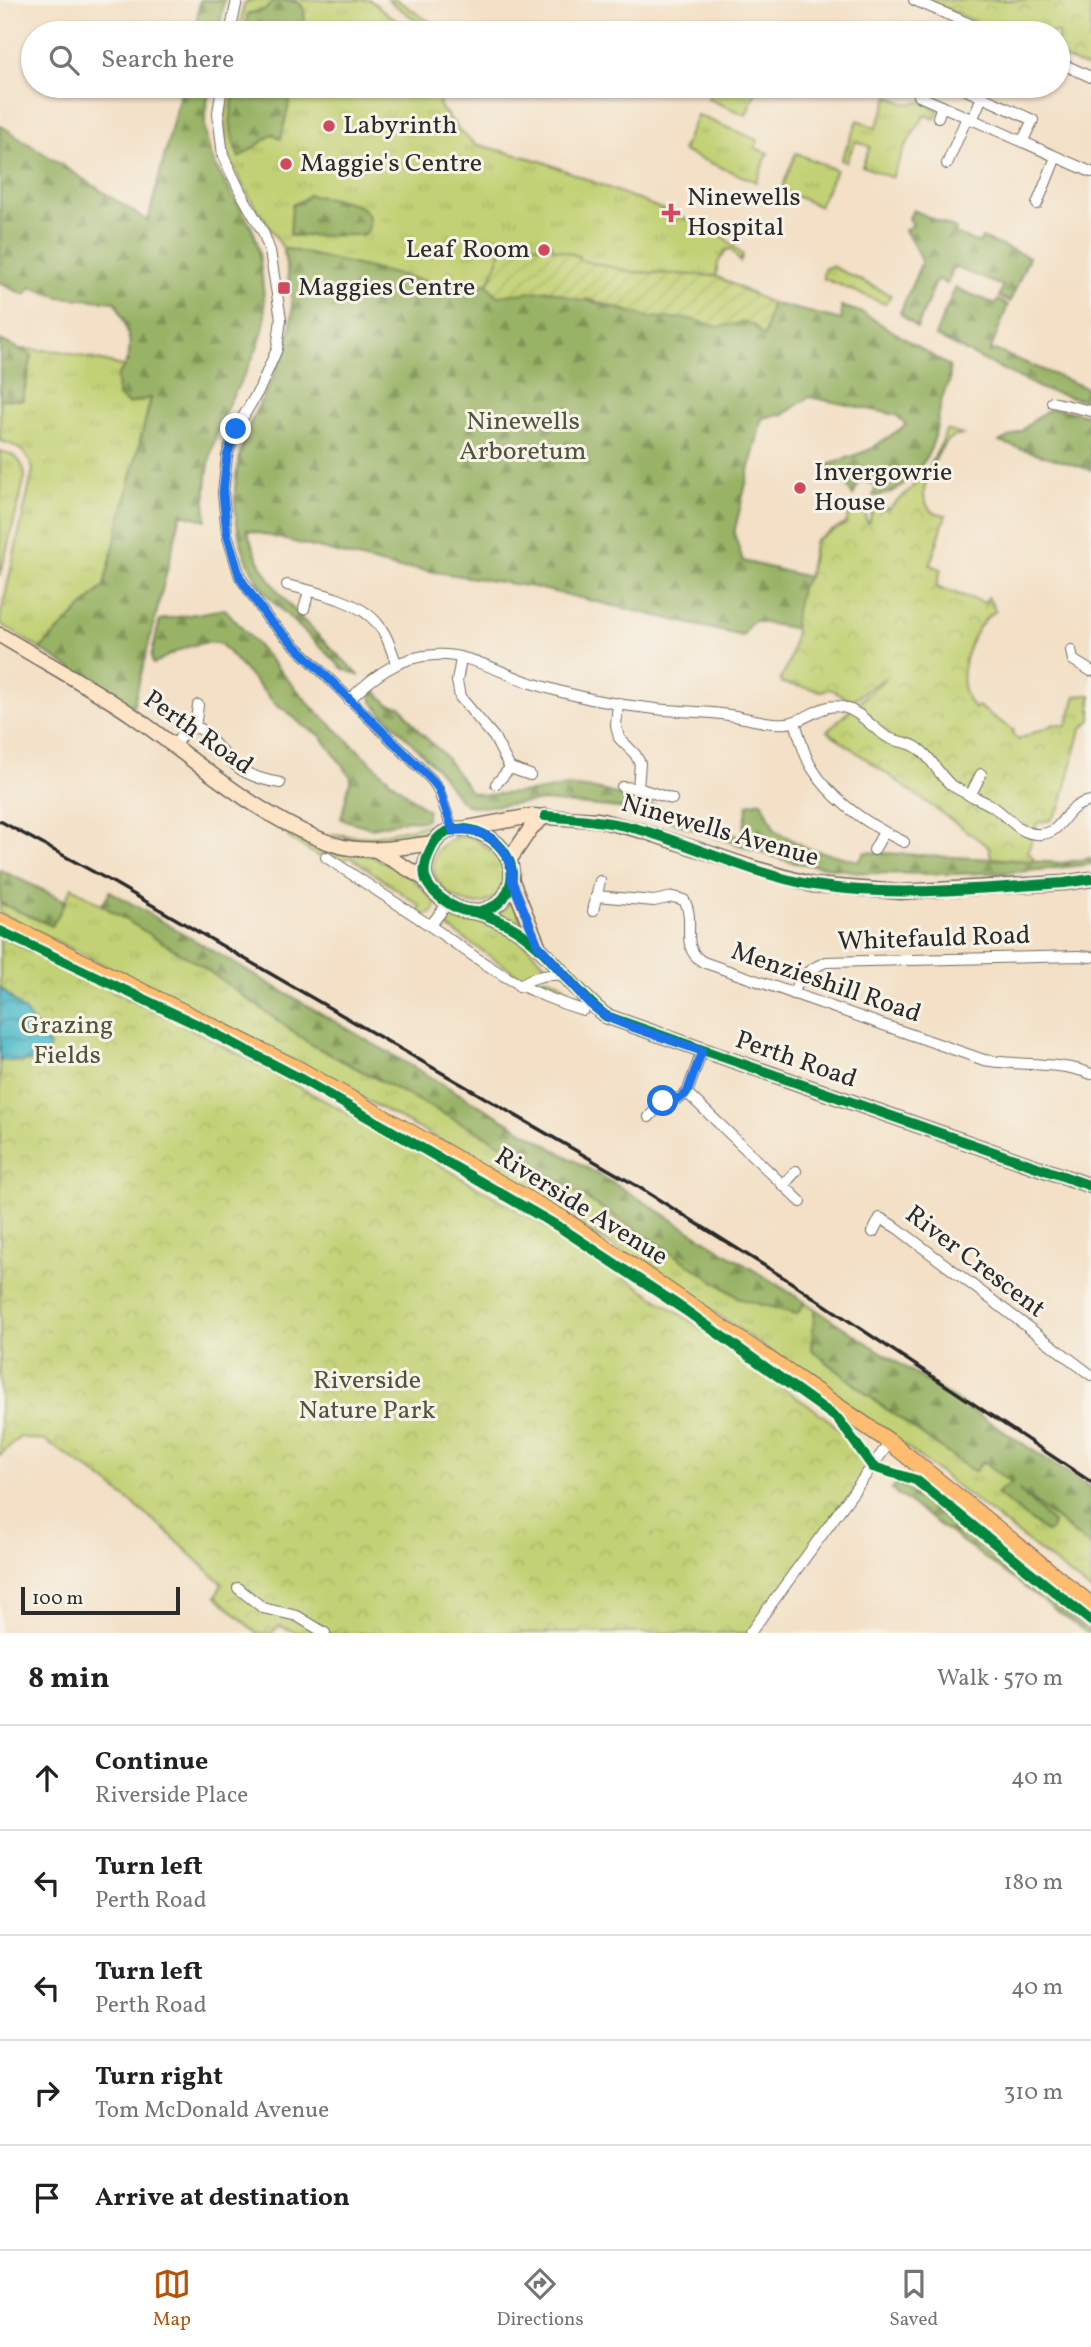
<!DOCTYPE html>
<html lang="en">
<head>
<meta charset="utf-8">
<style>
  body { margin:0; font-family:Vollkorn,serif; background:#f6f6f6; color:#202124 }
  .scale { position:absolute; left:21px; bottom:18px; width:159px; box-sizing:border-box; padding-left:7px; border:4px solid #2b2b2b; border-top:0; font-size:19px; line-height:24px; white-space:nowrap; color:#2b2b2b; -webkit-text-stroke:5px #f7f3e8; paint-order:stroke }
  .stop { position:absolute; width:21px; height:21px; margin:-16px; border:5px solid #1a73e8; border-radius:50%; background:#fff }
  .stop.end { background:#1a73e8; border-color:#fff; box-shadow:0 2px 7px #0008 }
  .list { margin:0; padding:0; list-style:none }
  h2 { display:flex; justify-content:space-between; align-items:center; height:91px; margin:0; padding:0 28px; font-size:30px }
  h2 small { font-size:23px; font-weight:400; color:#757577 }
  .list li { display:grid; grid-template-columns:46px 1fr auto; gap:21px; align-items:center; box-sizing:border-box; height:105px; padding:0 28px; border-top:2px solid #e0e0e0 }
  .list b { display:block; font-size:26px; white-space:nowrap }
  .list p { margin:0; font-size:23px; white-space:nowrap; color:#757577 }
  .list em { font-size:23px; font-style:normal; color:#757577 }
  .icon { flex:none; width:38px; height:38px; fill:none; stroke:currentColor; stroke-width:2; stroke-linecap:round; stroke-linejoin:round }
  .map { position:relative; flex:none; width:1091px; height:1633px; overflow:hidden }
  .search { position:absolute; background:#fff; box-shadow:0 2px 5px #0004; left:21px; right:21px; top:21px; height:77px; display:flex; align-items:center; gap:18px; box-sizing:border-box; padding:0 24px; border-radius:38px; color:#757577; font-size:26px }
  .sheet { height:616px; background:#fff }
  nav { display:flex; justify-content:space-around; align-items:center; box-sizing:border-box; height:98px; border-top:2px solid #e0e0e0; background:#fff; font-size:19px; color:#757577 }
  nav a { display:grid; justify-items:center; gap:4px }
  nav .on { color:#b45309 }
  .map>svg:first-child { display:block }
</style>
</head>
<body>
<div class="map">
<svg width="1091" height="1633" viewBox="0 0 1091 1633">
  <defs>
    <pattern id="grass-tufts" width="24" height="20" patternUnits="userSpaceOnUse" patternTransform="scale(1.75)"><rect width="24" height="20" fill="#c2d174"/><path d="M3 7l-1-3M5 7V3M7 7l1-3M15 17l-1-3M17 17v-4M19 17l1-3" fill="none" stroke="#a7b465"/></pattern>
    <pattern id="forest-firs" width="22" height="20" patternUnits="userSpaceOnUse" patternTransform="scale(1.75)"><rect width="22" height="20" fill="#99b366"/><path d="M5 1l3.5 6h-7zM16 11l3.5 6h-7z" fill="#7d9254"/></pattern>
    <pattern id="park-crowns" width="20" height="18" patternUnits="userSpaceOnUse" patternTransform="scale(1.75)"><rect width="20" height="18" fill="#c2d174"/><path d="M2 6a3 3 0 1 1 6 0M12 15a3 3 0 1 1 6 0" fill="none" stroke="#a7b465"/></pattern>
    <pattern id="garden-furrows" width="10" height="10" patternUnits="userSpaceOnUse" patternTransform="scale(1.75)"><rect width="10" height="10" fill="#c2d174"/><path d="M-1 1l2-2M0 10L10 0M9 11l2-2" fill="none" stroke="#a7b465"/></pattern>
    <pattern id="water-waves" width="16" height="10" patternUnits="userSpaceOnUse" patternTransform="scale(1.75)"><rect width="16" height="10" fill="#4fbbcb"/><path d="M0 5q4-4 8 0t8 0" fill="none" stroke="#4298a5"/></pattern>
  </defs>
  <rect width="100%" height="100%" fill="#f7f3e8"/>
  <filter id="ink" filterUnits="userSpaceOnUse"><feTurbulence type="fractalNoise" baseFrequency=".0143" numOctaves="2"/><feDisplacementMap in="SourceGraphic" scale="14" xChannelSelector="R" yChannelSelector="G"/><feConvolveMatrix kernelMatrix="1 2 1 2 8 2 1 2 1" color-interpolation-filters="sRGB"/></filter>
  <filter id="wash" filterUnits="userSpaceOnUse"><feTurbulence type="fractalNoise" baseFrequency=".00686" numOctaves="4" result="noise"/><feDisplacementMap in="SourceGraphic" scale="28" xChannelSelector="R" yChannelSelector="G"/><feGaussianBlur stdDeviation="1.57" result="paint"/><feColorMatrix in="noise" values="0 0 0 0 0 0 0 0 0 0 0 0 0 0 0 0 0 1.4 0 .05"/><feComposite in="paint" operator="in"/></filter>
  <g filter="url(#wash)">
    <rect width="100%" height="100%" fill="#f3e0c6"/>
    <g fill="url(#grass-tufts)" stroke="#767e50" stroke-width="2">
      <path d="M 252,0 L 370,0 L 412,33 L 239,33 L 244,4 Z"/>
      <path d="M 388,0 L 397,0 L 446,33 L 434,33 Z"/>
      <path d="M 230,86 L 442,86 L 444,93 L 439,97 L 440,107 L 459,130 L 475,144 L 541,161 L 717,231 L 743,255 L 740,262 L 731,249 L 726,250 L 718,263 L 716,276 L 632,272 L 578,260 L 579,256 L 552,248 L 539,246 L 494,272 L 487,284 L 459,289 L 283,248 C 260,212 228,174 225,130 C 224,115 227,100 230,86 Z"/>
      <path d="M 713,86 L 758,86 L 746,115 L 708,99 Z"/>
      <path d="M 889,96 L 906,104 L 921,102 L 939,110 L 935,119 L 925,115 L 905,147 L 892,178 L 862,166 L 870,147 L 856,141 L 846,162 L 841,160 L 858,120 L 876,128 Z"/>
      <path d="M 697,115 L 758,140 L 755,148 L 768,153 L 756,182 L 682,151 Z"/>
      <path d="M 796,153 L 836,170 L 819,206 L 781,190 Z"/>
      <path d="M 831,266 L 891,295 L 885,304 L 823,278 L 824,269 Z"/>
      <path d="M 18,349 L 60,351 L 126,367 L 151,397 L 104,586 L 40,649 L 1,624 L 0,619 L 33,470 C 28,452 17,445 0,441 L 0,399 L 23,400 L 32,355 Z"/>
      <path d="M 0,451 C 15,454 24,461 25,477 L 0,576 Z"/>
      <path d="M 435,823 L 427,833 L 413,840 L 354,840 L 328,834 L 370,837 Z"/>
      <path d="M 290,834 L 331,850 L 371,856 L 391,865 L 412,878 L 436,903 C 435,912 432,914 423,916 L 418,913 L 420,906 L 351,857 L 341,860 L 329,852 L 323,853 L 319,857 L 288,837 Z"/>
      <path d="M 457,837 C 462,837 469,836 473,838 C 478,840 483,845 487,848 C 491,851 497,854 500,857 C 508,867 506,884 499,893 C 467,931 396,860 457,837 Z"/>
      <path d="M 72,887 L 203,967 L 312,1045 L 492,1139 L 663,1247 L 741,1299 L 797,1313 L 805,1302 L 815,1309 L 811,1349 L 878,1403 L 974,1472 L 983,1461 L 1091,1547 L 1091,1591 L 900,1442 L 707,1307 L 566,1216 L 468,1155 L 268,1047 L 0,913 L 0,903 L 52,926 Z"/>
      <path d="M 514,899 L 524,929 L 498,914 Z"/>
      <path d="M 450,914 L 499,928 L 524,943 L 550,969 L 521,977 L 443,924 L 444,918 Z"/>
      <path d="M 543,978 C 560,978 567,989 578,1001 L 540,985 Z"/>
    </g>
    <g fill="url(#forest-firs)" stroke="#626f48" stroke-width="2">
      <path d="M 200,0 L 224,0 L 219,33 L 195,33 Z"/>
      <path d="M 274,0 C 304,0 307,3 303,33 L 244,33 L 248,13 C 261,12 267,11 274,0 Z"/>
      <path d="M 182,86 L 210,86 C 209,96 206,107 205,117 C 202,163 237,194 254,233 C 260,247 264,296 265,312 C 267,338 242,378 230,401 C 211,439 203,477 206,520 L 181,514 L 133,707 L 40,649 L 104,586 L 151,398 L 128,404 L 118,396 L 117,376 C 140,351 127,329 116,302 L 59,297 L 31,287 L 25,295 L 0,283 L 0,125 L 148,221 Z"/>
      <path d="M 235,86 L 293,86 L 281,139 L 273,134 L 239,158 C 227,129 230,115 235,86 Z"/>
      <path d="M 308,195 C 329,199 381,199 367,232 L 361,235 L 290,236 L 292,205 L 305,199 Z"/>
      <path d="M 913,210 L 956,229 L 955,234 L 979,243 L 982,238 L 1029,257 L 1010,302 L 999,297 L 1003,286 L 954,267 L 947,284 L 937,279 L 917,328 L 900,313 L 921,264 L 921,258 L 905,230 L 913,225 L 909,218 Z"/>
      <path d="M 283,248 L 459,289 L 487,284 L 497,296 L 549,290 L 648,317 L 692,319 L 718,327 L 743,322 L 753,325 L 764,336 L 771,303 L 842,320 L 841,306 L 863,313 L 949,366 L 950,381 C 938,398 940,419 934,439 C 927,465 901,496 873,496 L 876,485 L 860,480 L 853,496 L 841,475 L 828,465 L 869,450 L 906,425 L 897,415 L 809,397 L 784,414 L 762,418 L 734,533 L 743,561 L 808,577 L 815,540 L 866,513 L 866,521 L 869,523 L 874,505 L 882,504 L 887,511 L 909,491 L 807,631 L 755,621 L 749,625 L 743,636 L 533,587 L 409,568 L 400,569 L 247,530 C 265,593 315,631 360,676 L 343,669 C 326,652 308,635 290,618 C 280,608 268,598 261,587 C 227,533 228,471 254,415 C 269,383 289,353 292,316 C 294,297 286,268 283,248 Z"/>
      <path d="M 955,288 L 996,304 L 998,300 L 1008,305 L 990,352 L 995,350 L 1091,390 L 1091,402 L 1044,390 L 935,336 Z"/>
      <path d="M 0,340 L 32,355 L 22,400 L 0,399 Z"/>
      <path d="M 1051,409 L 1065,410 L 1091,416 L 1091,470 L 999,442 C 1006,437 1014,436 1021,431 C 1032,423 1038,414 1051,409 Z"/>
      <path d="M 225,609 L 312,707 L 392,782 L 428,811 L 426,819 L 423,821 L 407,820 L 372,828 L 341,819 L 351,777 L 320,735 L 303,726 L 287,711 L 278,707 L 220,643 C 194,640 175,652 153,664 L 151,657 L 160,620 Z"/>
      <path d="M 373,688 L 388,704 L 401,707 L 419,731 L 443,754 L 471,792 L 484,795 L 543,791 L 567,786 L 601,790 L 650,804 L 742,838 L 748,804 L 762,801 L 775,830 L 806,848 L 859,861 L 865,852 L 1062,863 L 1091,858 L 1091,864 L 1020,872 L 949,874 L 866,873 L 790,862 L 650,815 L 618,808 L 544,801 L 479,807 L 467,805 L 459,799 L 437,769 L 372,702 L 371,694 Z"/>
      <path d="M 0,870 L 66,901 L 52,926 L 0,903 Z"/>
      <path d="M 110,891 L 625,1190 L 805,1302 L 797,1314 L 741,1299 L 663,1247 L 492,1139 L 312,1045 L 203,967 L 102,905 Z"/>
      <path d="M 815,1309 L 1091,1488 L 1091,1547 L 1019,1490 L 1053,1523 L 1051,1530 L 1047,1533 L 996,1493 L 1011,1483 L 983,1461 L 974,1472 L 878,1403 L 811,1349 Z"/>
      <path d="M 898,1482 L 1091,1632 L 1091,1633 L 1087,1633 L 892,1490 Z"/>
    </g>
    <g fill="url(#park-crowns)" stroke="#767e50" stroke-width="2">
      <path d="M 925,0 L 1091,0 L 1091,69 L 1058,56 L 1058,33 L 1003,33 Z"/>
      <path d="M 946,430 L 962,435 C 958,436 954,436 951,438 C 940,444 925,479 924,492 C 923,500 927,506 932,512 L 946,515 L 930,565 L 941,569 L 936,587 L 985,603 L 988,597 L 996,611 C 975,621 957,667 964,690 C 966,696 971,704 975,709 L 978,706 L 1014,731 L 1013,735 L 1019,740 C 1030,732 1042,731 1054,724 L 1066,726 L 1076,696 L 1091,695 L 1091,720 L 1081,729 L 1061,806 L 1051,820 L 1037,823 L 1028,851 L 1035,861 L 991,858 L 989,847 L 827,731 L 888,676 L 851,701 L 831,689 L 822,691 L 782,683 L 780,679 L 786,670 L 791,655 L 796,629 L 794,620 L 801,588 L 808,577 L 812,561 L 815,540 L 846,524 L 849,512 L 866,513 L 866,521 L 869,523 L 874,505 L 882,504 L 887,510 L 909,491 L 928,469 L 943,440 Z"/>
      <path d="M 0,936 L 188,1027 L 390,1136 L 562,1236 L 689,1320 L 803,1402 C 834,1420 850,1440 873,1467 L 750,1633 L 300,1633 L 279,1626 L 272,1633 L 256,1633 L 216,1596 L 222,1584 L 163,1528 L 96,1474 L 45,1441 L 20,1437 L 0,1455 Z"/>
    </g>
    <path fill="url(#garden-furrows)" stroke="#767e50" stroke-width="2" d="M 516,240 L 538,246 L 548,242 L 552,244 L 552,248 L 579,256 L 579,260 L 632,272 L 716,276 L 771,303 L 764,337 L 753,325 L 743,322 L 719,327 L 692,319 L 648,317 L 588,299 L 581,301 L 549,290 L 497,296 L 487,284 L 491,279 L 504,244 L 508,241 Z"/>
    <path fill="url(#water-waves)" stroke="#3d737b" stroke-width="2" d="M 0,987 L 26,1013 L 50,1046 C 44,1066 17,1062 0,1060 Z"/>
  </g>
  <g filter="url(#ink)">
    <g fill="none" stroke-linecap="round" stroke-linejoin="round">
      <g stroke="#716a61" stroke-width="12">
        <g id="street">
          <path d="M 914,0 L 991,33"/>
          <path d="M 230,33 L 237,0"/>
          <path d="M 1058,62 L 1091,77"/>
          <path d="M 222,86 L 218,113 L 223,156 L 241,193 L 263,232 L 270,251 L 281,319 L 277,349 L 260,388 L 236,429 L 227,456 L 223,493 L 227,534 L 240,577 L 268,619 L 432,780 L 438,789 L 453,831"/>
          <path d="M 924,86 L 919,96 L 1091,172"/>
          <path d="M 956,86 L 982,97 L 972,120"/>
          <path d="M 982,97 L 1033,120 L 1022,142"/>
          <path d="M 938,117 L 942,106"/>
          <path d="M 947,164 L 967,117"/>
          <path d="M 1037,204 L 1056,157"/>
          <path d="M 1052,402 L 1091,411"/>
          <path d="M 287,585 C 315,592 358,600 377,623 C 387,634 391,649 396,663"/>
          <path d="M 304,609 L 309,591"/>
          <path d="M 1071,650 L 1073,660 L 1091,671"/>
          <path d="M 461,659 L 457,681 L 460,697 L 494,737 L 510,768"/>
          <path d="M 349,700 C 374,676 399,656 435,655 C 467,653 502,673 531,683 C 571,696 614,705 656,709 C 680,712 705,711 729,715 C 748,718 768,725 787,723 C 808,721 823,700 846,708 C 863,713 874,731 889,738 C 899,743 910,741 919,749 C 932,758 938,774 950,784 C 963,794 979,798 992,806 C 1009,817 1020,836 1041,834 C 1066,832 1061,806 1091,801"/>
          <path d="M 618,703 L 616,726 L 619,738 L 635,754 L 640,763 L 638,788"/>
          <path d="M 795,722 C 800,737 803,754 812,768 C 832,801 871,826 904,842"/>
          <path d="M 195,727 L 198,705"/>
          <path d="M 173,747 C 181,737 186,724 201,729 C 231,760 234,775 280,783"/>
          <path d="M 496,784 L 510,768 L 530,775"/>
          <path d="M 622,787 L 638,788 L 672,799"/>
          <path d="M 970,796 L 981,774"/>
          <path d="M 874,850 L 884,832"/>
          <path d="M 326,857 C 360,880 395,902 429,925 C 482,962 518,991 583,1010"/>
          <path d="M 596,896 L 654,901 L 673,897 L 684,900 C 697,922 678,947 703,962 L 984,1060 C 1017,1066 1061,1061 1091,1074"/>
          <path d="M 593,911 L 600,881"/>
          <path d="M 430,926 L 448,903"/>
          <path d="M 519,986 C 534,976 546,974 564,975"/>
          <path d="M 793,994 C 799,977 809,969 826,962 L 1078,956 L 1091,957"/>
          <path d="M 687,1093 L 702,1051"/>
          <path d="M 649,1117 L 663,1101 L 680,1098 L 687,1093 L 801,1202"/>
          <path d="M 783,1186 L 796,1171"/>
          <path d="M 873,1232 L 880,1218 L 897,1228 L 1091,1375"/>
          <path d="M 238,1588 L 263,1608 L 297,1616 L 325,1633"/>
          <path d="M 750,1633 L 890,1442"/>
        </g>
      </g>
      <g stroke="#716a61" stroke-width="17">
        <g id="secondary">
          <path d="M 0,635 C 44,662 90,686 132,715 C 194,759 260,819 333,844 C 365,855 400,847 433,843"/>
          <path d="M 467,828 L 531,816 L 598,820 L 643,831 L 750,867 L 813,885 L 900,892 L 1064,883 L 1091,879"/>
          <path d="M 376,850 L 425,879"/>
          <path d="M 510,859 L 531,828 L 545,816"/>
          <path d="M 512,881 L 538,945"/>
          <path d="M 477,912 C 493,908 503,904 509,888 C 527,842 449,804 431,849 C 427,857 422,870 426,880 C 430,892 450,906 462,910 C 467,912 473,911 478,913 C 488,915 498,921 508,925 C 548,946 570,989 606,1016 L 1091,1186"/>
        </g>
      </g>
      <g stroke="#716a61" stroke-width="18">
        <path id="primary" d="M 0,921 L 300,1070 L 563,1219 L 890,1442 L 1091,1605"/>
      </g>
      <use href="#street" stroke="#fff" stroke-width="10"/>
      <use href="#secondary" stroke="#fee4c6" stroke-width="14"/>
      <use href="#primary" stroke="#fdbc70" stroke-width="16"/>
      <path stroke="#2b2b2b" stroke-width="3.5" d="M 0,821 L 114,883 L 637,1186 L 789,1281 L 1091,1482"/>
      <g stroke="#f7f3e8" stroke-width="15">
        <g id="cycleway">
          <path d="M 545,816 C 580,819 612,821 645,831 C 699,848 759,876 814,885 C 896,898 981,888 1064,883 L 1091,879"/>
          <path d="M 477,912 C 493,908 503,904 509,888 C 527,842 449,804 431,849 C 427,857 422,870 426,880 C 430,892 450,906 462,910 C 467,912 473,911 478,913 C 488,915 498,921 508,925 C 548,946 570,989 606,1016 L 1091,1186"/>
          <path d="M 0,931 L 200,1026 L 301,1079 L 561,1228 L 685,1310 L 838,1419 L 873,1467 L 916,1480 L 1091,1621"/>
        </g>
      </g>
      <use href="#cycleway" stroke="#00873e" stroke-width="10"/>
    </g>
  </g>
  <g fill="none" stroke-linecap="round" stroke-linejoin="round" filter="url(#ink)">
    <path stroke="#1a73e8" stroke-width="9" d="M 236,429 L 227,456 L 223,493 L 227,534 L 240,578 L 268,619 L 432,780 L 439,789 L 453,831 C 483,824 514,849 512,881 L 538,945 L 590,1004 L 606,1016 L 627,1025 L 702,1051 L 687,1093 L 680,1098 L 663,1101"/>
  </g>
  <g fill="#d1495b" stroke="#f7f3e8" stroke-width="2.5">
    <circle cx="329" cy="126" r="7"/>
    <circle cx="286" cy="164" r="7"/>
    <path d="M667.5 202.5h7v7h7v7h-7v7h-7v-7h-7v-7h7z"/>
    <circle cx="544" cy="250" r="7"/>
    <rect x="277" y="281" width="14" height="14" rx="3.5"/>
    <circle cx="800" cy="488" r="7"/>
  </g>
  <g text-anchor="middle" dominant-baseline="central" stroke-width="6" stroke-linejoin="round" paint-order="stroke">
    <g font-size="26" fill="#2b2b2b" stroke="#f7f3e8" text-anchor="start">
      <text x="343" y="126">Labyrinth</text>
      <text x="300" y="164">Maggie's Centre</text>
      <text x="687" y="198">Ninewells<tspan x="687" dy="30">Hospital</tspan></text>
      <text x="530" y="250" text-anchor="end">Leaf Room</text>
      <text x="298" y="288">Maggies Centre</text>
      <text x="814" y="473">Invergowrie<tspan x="814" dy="30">House</tspan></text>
    </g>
    <g font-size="26" fill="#51543d" stroke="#f7f3e8">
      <text x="523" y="422">Ninewells<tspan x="523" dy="30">Arboretum</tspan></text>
      <text x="67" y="1026">Grazing<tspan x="67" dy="30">Fields</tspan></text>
      <text x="367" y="1381">Riverside<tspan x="367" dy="30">Nature Park</tspan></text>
    </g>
    <g font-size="26" fill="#2b2b2b" stroke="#f7f3e8">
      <text transform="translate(198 733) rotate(35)">Perth Road</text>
      <text transform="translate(720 831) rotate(16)">Ninewells Avenue</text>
      <text transform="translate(934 939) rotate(-2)">Whitefauld Road</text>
      <text transform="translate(826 983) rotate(19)">Menzieshill Road</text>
      <text transform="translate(796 1060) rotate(19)">Perth Road</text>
      <text transform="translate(581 1207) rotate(32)">Riverside Avenue</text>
      <text transform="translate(975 1262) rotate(37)">River Crescent</text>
    </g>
  </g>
</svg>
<div class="scale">100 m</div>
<div class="stop" style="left:663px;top:1101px"></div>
<div class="stop end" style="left:236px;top:429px"></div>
<div class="search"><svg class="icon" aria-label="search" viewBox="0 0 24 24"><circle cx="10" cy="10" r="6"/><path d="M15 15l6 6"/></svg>Search here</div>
</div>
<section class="sheet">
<h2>8 min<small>Walk · 570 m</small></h2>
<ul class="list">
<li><svg class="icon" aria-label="ahead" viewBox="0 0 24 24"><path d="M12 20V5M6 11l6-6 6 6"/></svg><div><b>Continue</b><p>Riverside Place</p></div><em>40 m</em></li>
<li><svg class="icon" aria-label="left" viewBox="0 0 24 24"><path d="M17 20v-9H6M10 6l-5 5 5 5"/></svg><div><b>Turn left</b><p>Perth Road</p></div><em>180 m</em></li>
<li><svg class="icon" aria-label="left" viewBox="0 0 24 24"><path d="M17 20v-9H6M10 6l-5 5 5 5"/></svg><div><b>Turn left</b><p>Perth Road</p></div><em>40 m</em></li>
<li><svg class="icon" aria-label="right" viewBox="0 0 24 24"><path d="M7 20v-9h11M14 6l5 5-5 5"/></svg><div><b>Turn right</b><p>Tom McDonald Avenue</p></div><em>310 m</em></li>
<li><svg class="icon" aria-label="arrive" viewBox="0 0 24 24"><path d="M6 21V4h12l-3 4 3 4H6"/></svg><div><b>Arrive at destination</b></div></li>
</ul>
</section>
<nav>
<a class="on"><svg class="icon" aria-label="map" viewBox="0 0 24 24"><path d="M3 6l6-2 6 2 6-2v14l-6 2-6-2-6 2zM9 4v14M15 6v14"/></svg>Map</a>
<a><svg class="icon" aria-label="directions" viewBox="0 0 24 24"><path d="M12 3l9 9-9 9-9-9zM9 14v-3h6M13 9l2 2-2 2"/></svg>Directions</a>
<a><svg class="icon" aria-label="saved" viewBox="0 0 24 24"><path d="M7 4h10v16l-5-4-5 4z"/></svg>Saved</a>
</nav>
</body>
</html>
